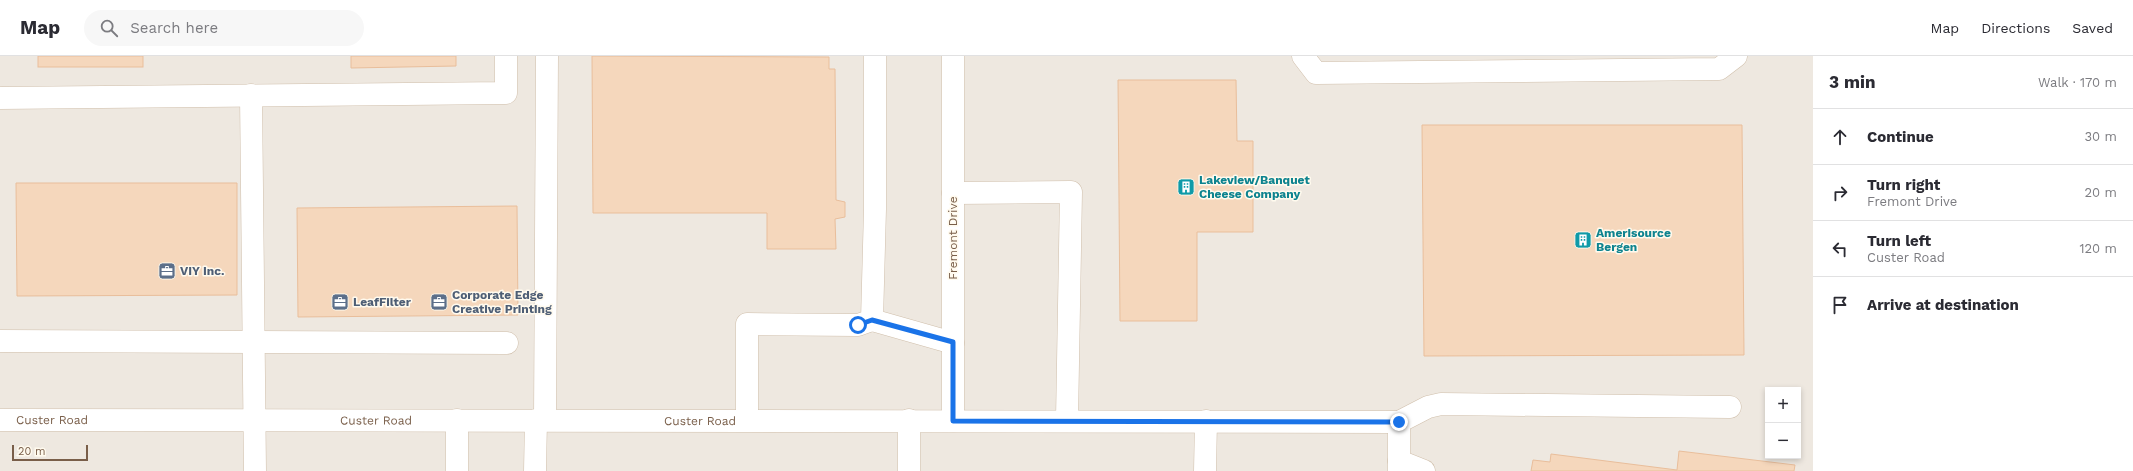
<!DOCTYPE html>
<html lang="en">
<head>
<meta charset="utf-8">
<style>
  body { margin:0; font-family:"Work Sans",sans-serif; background:#f7f7f7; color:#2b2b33 }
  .controls { position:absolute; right:12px; bottom:12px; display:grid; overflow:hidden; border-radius:0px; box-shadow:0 2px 6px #0003 }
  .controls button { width:36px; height:36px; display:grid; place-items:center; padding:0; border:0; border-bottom:1px solid #e1e1e2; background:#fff; color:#2b2b33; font:20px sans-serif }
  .scale { position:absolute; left:12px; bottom:10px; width:76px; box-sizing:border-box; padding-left:4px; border:2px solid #795e49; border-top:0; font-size:11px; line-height:14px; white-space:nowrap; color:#795e49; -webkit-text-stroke:3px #fffaee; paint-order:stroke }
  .stop { position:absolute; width:12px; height:12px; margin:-9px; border:3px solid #1a73e8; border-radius:50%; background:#fff }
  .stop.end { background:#1a73e8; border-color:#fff; box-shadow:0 1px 4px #0008 }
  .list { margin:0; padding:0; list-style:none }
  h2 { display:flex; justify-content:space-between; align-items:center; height:52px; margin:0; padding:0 16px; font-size:17px }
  h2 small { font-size:13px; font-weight:400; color:#7c7c81 }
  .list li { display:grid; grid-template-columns:26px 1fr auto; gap:12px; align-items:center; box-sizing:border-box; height:56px; padding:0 16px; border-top:1px solid #e1e1e2 }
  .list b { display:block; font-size:15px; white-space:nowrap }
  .list p { margin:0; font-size:13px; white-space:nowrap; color:#7c7c81 }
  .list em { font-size:13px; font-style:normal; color:#7c7c81 }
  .icon { flex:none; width:22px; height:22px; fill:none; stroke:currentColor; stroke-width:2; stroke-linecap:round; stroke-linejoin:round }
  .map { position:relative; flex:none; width:1813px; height:415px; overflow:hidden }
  header { display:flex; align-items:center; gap:24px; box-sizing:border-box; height:56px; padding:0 20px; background:#fff; border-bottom:1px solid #e1e1e2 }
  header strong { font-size:19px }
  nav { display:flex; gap:22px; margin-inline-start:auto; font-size:14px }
  .search { width:280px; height:36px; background:#f7f7f7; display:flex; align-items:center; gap:10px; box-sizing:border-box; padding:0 14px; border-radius:22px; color:#7c7c81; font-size:15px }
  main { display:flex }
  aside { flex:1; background:#fff }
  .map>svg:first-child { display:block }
</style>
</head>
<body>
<header>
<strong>Map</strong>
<div class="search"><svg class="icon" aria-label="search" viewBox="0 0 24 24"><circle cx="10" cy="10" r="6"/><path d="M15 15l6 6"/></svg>Search here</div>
<nav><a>Map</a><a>Directions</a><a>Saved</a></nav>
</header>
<main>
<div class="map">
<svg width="1813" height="415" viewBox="0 0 1813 415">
  <rect width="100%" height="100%" fill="#fef6e7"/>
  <path fill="#eee8e0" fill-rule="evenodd" d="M 0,0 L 1813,0 L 1813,415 L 0,415 ZM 1768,334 L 1798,334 L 1798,400 L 1768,400 Z"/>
  <g fill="#f5d7bc" stroke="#e9be9b">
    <rect x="38" y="0" width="105" height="11"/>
    <path d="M 351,0 L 456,0 L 456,10 L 351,12 Z"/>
    <path d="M 592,0 L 829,1 L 829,13 L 835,13 L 836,144 L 845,146 L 845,161 L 835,163 L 836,193 L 767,193 L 767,157 L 593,157 Z"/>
    <path d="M 1118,24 L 1236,24 L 1237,85 L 1253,85 L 1253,176 L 1197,176 L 1197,265 L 1120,265 Z"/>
    <path d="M 1422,69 L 1742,69 L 1744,299 L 1424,300 Z"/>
    <path d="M 16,127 L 237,127 L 237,239 L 17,240 Z"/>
    <path d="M 517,150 L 518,259 L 298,261 L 297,152 Z"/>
    <path d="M 1679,395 L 1795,409 L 1794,415 L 1531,415 L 1533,404 L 1550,406 L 1551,398 L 1677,414 Z"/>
  </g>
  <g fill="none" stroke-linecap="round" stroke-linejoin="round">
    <g stroke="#d0bfab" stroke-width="23">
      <g id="minor">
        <path d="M 953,0 L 953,365"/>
        <path d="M 1303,0 L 1316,17 L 1719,13 L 1736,0"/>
        <path d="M 251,39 L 255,415"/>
        <path d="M 0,42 L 506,37 L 506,0"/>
        <path d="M 953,137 L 1071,136 L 1067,364"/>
        <path d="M 872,264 L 953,287"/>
        <path d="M 0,285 L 507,287"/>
        <path id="s1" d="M 0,364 L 1399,366 L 1428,351 L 1441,348 L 1730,351"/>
        <path d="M 457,364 L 457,415"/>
        <path d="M 545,364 L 547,0"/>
        <path d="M 747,364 L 747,268 L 858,269 L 872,264 L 875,153 L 875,0"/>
        <path d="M 909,364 L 909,415"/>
        <path d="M 1399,405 L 1424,415"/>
        <path d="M 535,415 L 536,364"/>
        <path d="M 1205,415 L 1206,365"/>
        <path d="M 1399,415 L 1399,366"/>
      </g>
    </g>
    <use href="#minor" stroke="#fff" stroke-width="22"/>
  </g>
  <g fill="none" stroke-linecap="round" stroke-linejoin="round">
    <path stroke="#1a73e8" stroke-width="5" d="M 858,269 L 872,264 L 953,286 L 953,365 L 1399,366"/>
  </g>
  <defs>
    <g id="building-square" transform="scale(0.9)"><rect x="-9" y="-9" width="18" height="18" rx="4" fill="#0f9aa8" stroke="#fffaee"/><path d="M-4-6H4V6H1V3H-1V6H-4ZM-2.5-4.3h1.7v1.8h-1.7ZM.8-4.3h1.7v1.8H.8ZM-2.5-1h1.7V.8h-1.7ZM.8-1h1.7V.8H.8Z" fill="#fff"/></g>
    <g id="office-square" transform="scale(0.9)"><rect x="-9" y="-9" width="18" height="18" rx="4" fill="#5c6f8a" stroke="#fffaee"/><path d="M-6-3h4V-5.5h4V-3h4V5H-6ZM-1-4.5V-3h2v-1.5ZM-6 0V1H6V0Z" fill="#fff"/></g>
  </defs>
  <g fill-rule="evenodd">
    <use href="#building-square" x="1186" y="131"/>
    <use href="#building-square" x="1583" y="184"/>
    <use href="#office-square" x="167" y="215"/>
    <use href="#office-square" x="340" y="246"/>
    <use href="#office-square" x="439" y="246"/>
  </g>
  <g text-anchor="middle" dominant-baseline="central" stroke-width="3" stroke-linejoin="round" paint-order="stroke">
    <g font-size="12" font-weight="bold" fill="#0d838f" stroke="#fffaee" text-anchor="start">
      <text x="1199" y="124">Lakeview/Banquet<tspan x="1199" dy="14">Cheese Company</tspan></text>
      <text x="1596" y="177">Amerisource<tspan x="1596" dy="14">Bergen</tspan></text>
    </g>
    <g font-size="12" fill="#795e49" stroke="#fffaee">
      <text transform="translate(953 182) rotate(-90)">Fremont Drive</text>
      <text stroke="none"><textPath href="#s1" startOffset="52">Custer Road</textPath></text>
      <text stroke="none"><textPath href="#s1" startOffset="376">Custer Road</textPath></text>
      <text stroke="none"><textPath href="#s1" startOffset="700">Custer Road</textPath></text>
    </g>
    <g font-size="12" font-weight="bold" fill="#4e5e75" stroke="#fffaee" text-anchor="start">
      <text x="180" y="215">VIY Inc.</text>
      <text x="452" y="239">Corporate Edge<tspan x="452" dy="14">Creative Printing</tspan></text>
      <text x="353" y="246">LeafFilter</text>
    </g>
  </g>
</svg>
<div class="controls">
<button>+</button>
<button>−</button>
</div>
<div class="scale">20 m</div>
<div class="stop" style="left:858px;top:269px"></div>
<div class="stop end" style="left:1399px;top:366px"></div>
</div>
<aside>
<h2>3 min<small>Walk · 170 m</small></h2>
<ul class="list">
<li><svg class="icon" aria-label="ahead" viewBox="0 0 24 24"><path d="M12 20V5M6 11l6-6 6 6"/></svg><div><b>Continue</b></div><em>30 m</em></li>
<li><svg class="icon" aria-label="right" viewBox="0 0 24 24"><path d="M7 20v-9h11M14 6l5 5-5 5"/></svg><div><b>Turn right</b><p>Fremont Drive</p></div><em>20 m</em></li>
<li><svg class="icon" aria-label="left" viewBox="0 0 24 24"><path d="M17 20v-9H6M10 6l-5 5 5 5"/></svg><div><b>Turn left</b><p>Custer Road</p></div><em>120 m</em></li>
<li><svg class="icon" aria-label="arrive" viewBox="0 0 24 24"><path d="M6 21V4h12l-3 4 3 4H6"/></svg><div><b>Arrive at destination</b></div></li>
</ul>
</aside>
</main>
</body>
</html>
